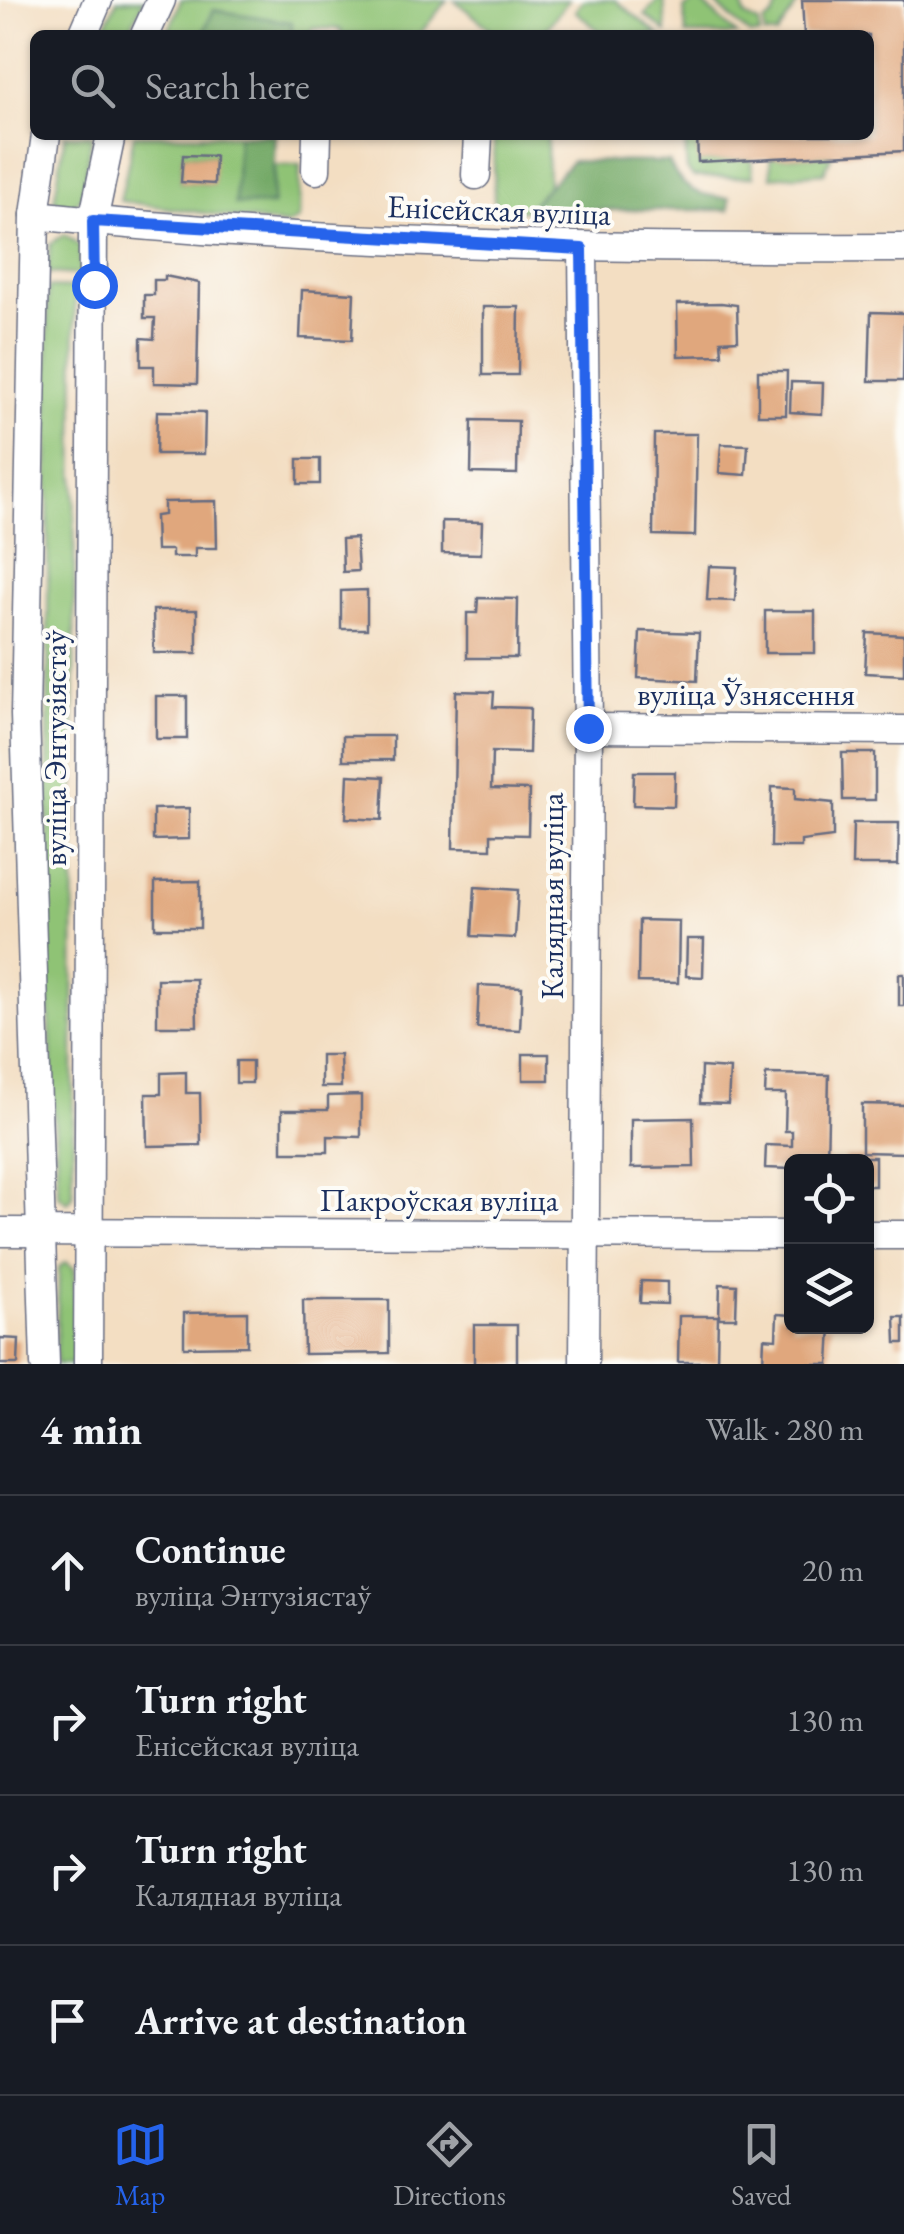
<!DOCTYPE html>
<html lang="en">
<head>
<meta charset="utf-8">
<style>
  body { margin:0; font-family:"EB Garamond",serif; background:#20242c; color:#f1f3f6 }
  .controls { position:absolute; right:30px; bottom:30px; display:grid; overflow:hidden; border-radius:15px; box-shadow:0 2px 8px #0004 }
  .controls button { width:90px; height:90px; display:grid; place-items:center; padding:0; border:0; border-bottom:2px solid #363941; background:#171b24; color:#f1f3f6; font:50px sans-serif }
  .stop { position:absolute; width:30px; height:30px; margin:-22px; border:8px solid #2563eb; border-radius:50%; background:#fff }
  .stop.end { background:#2563eb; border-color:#fff; box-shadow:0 2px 10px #0008 }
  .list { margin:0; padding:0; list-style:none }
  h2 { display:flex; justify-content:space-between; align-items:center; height:130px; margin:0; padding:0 40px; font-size:42px }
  h2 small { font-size:32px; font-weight:400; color:#9ea1a6 }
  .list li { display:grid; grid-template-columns:65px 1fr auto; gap:30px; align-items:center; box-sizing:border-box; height:150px; padding:0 40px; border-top:2px solid #363941 }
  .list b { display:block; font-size:38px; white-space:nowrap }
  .list p { margin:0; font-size:32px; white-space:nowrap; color:#9ea1a6 }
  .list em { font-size:32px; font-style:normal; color:#9ea1a6 }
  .icon { flex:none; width:55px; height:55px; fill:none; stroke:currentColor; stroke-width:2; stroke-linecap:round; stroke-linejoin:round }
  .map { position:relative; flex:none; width:904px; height:1364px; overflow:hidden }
  .search { position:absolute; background:#171b24; box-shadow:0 2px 8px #0004; left:30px; right:30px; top:30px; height:110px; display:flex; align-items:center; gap:25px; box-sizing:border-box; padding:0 35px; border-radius:15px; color:#9ea1a6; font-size:38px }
  .sheet { height:730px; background:#171b24 }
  nav { display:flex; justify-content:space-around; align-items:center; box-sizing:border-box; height:140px; border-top:2px solid #363941; background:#171b24; font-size:28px; color:#9ea1a6 }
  nav a { display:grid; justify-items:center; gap:5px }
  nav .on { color:#2563eb }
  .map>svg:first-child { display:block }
</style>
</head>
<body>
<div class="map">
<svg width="904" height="1364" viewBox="0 0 904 1364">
  <rect width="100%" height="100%" fill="#fdfcf7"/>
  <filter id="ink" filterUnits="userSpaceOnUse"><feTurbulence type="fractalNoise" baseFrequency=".01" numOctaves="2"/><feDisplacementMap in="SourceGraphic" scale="20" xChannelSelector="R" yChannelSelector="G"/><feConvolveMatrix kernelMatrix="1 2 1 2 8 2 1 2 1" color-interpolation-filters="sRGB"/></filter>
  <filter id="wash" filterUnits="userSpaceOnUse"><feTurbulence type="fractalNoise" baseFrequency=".0048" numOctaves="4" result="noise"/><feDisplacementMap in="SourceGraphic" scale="40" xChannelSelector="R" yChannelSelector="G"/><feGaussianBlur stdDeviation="2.25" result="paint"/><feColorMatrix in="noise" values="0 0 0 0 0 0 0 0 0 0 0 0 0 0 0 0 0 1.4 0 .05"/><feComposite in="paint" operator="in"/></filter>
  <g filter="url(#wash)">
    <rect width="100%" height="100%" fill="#f3dec2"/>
    <g fill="#8fc375" stroke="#55796a" stroke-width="2.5" fill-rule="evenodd">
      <path d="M 117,0 L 144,0 L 127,35 L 101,35 Z"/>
      <path d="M 181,0 L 447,0 L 419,35 L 341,35 L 341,29 L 312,28 L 311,35 L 291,35 L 214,10 L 202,35 L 167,35 Z"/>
      <path d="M 454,0 L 569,0 L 541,35 L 498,35 Z"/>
      <path d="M 583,0 L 615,0 L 659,35 L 604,35 L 575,11 Z"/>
      <path d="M 657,0 L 664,0 L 666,32 L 645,15 Z"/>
      <path d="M 699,0 L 737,35 L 686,35 L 684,9 Z"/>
      <path d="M 711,0 L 741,0 L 745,16 L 759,23 L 760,35 L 750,35 Z"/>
      <path d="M 780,0 L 800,0 L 777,35 L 765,35 L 764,23 L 773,17 Z"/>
      <path d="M 65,135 L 92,135 L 82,195 L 71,209 L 54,201 Z"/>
      <path d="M 134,135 L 238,135 L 236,204 L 272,205 L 275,165 L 300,165 L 299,219 L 287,225 L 120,201 ZM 183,155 L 214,156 L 213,184 L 181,182 Z"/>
      <path d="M 494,135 L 547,135 L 548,186 L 526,210 L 494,211 Z"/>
      <path d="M 685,135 L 697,135 L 699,162 L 751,159 L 753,177 L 693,177 L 687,169 Z"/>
      <path d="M 832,155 L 824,173 L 771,177 L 770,158 Z"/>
      <path d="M 65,234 L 80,246 L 80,275 L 48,273 L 50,244 Z"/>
      <path d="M 48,287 L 75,288 L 73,1196 L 68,1202 L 58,1195 L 48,990 Z"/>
      <path d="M 66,1262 L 75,1269 L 74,1364 L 56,1364 L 59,1267 Z"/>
    </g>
    <g fill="#73a966" stroke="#476c62" stroke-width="2.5">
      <path d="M 214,10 L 291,22 L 292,35 L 202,35 Z"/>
      <path d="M 238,135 L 275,135 L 272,205 L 235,204 Z"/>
      <path d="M 572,161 L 669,162 C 682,191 700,196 730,198 L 729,210 L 526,210 Z"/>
    </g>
    <g id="blocks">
      <g fill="#e0a77d">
        <path d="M 802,0 L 904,0 L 904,151 L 698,162 L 697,135 L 869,135 L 869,35 L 804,35 Z"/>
        <path d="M 183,155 L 215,156 L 214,184 L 181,182 Z"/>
        <path d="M 165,276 L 199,283 L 197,384 L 154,383 L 154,366 L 141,366 L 141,338 L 154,339 L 155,318 L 144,318 L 144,295 L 154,295 L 154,280 L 165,280 Z"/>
        <path d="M 302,290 L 354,293 L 352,340 L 300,338 Z"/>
        <path d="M 721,303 L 737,305 L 738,340 L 721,341 L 722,355 L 678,356 L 677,304 Z"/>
        <path d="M 483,307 L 519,307 L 518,375 L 483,375 Z"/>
        <path d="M 871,312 L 904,313 L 903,381 L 869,381 Z"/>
        <path d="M 758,371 L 787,371 L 786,415 L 758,415 Z"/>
        <path d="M 791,382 L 823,383 L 822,414 L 790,412 Z"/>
        <path d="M 157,411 L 205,412 L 204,454 L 156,454 Z"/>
        <path d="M 472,420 L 518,421 L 517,474 L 471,473 Z"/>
        <path d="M 654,434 L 697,434 L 695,536 L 653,535 Z"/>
        <path d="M 721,444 L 748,445 L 746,475 L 719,473 Z"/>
        <rect x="298" y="459" width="22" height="25"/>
        <path d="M 216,501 L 217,548 L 195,548 L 195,557 L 172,557 L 172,550 L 156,550 L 155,516 L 164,515 L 164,502 Z"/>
        <path d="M 442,521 L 482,522 L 481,554 L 442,553 Z"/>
        <path d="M 356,538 L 358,571 L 343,572 L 342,539 Z"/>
        <path d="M 709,566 L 737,567 L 735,601 L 707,600 Z"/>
        <path d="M 367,590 L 367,629 L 341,629 L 341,591 Z"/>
        <path d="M 478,598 L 518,599 L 517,658 L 467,658 L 467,613 L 477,613 Z"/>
        <path d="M 153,610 L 197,610 L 197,653 L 154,653 Z"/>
        <rect x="765" y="611" width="50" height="42"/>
        <path d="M 640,631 L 699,633 L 697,681 L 638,678 Z"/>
        <path d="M 867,633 L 904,635 L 904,675 L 865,673 Z"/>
        <path d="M 456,691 L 494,692 L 493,707 L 530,708 L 529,753 L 492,752 L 491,789 L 529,790 L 528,835 L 491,834 L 491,849 L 453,848 Z"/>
        <rect x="156" y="696" width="31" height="43"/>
        <rect x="343" y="736" width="50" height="24"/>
        <path d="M 842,753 L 875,753 L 875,800 L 843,800 Z"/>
        <path d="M 634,772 L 675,772 L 674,806 L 633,805 Z"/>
        <path d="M 348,775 L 384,777 L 382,820 L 346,818 Z"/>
        <path d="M 772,787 L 795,788 L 795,799 L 833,803 L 833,837 L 801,841 L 801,847 L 771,847 Z"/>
        <path d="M 189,808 L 189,839 L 153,840 L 153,809 Z"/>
        <path d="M 853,823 L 899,823 L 898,865 L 852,865 Z"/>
        <path d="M 200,881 L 200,928 L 155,928 L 155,882 Z"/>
        <path d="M 475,887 L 518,890 L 515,938 L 472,936 Z"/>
        <path d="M 639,920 L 679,921 L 678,983 L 638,982 Z"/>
        <path d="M 687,939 L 704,939 L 703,977 L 686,976 Z"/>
        <rect x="899" y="974" width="5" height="32"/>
        <path d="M 157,979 L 196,979 L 197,1026 L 157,1026 Z"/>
        <path d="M 479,985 L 522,987 L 520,1030 L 477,1028 Z"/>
        <rect x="523" y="1054" width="26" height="26"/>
        <path d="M 321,1055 L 340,1055 L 341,1087 L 321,1087 Z"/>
        <rect x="236" y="1061" width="16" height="22"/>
        <path d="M 701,1067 L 730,1069 L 728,1104 L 700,1103 Z"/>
        <path d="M 186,1072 L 186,1093 L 200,1093 L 201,1145 L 147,1146 L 146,1094 L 161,1094 L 161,1073 Z"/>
        <path d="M 766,1074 L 829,1075 L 827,1162 L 792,1162 L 792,1169 L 765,1168 L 766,1145 L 792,1146 L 792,1131 L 785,1131 L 786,1094 L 765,1094 Z"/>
        <path d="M 361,1095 L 361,1137 L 328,1136 L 328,1152 L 282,1152 L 282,1110 L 328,1110 L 328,1096 Z"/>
        <path d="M 862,1104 L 904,1105 L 904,1153 L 862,1152 Z"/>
        <path d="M 693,1118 L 694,1167 L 631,1168 L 631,1119 Z"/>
        <path d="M 845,1157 L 875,1157 L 875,1186 L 866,1186 L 866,1162 L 845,1162 Z"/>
        <path d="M 641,1281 L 667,1282 L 667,1304 L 640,1303 Z"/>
        <path d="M 720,1284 L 737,1285 L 736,1318 L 719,1318 Z"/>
        <path d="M 303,1300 L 389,1300 L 389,1353 L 304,1354 Z"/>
        <path d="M 247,1312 L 247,1346 L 184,1347 L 184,1313 Z"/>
        <path d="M 777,1314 L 792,1315 L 792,1326 L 831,1326 L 829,1364 L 763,1364 L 764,1338 L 776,1339 Z"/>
        <path d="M 679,1316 L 718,1316 L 717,1362 L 678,1362 Z"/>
        <path d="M 895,1317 L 904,1317 L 904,1343 L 896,1343 Z"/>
        <rect x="474" y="1325" width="43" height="39"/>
        <path d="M 0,1338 L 19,1339 L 18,1364 L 0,1364 Z"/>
      </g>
    </g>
  </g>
  <g filter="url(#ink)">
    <use href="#blocks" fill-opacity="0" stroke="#676c81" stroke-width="2.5"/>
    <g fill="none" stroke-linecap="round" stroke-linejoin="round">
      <g stroke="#676c81" stroke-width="31">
        <g id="minor">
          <path d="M 83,35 L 98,0"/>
          <path d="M 145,35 L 161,0"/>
          <path d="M 316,170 L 317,135"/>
          <path d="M 476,175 L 478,135"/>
          <path d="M 35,215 C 324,246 614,249 904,248"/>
          <path d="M 583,249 L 588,728 L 584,1364"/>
          <path d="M 588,728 L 904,730"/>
          <path d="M 0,1232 L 792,1235"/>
          <path d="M 866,1235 L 904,1235"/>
          <path d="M 45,1364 L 25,715 L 35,215 L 46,135"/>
          <path d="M 88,1364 L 93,221 L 111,135"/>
        </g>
      </g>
      <use href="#minor" stroke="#fff" stroke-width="28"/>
    </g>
  </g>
  <g fill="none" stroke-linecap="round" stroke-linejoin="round" filter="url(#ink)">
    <path stroke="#2563eb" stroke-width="12" d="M 94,285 L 93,221 L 582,249 L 588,728"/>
  </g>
  <g text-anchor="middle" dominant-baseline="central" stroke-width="8" stroke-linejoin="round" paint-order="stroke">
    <g font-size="32" fill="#1b2f5e" stroke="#fdfcf7">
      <text transform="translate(499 210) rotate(2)">Енісейская вуліца</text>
      <text x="746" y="694">вуліца Ўзнясення</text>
      <text transform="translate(55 748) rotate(-90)">вуліца Энтузіястаў</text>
      <text transform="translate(552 896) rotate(-90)">Калядная вуліца</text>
      <text x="439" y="1200">Пакроўская вуліца</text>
    </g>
  </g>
</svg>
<div class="controls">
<button><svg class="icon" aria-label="locate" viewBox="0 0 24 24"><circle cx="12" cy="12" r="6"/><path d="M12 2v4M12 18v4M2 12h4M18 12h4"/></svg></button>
<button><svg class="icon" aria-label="layers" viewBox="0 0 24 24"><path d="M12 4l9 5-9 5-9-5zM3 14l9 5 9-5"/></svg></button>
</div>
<div class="stop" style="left:94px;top:285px"></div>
<div class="stop end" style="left:588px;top:728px"></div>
<div class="search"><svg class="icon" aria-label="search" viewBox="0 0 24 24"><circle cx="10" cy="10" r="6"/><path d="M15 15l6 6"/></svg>Search here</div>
</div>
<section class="sheet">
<h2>4 min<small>Walk · 280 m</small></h2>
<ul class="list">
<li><svg class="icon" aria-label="ahead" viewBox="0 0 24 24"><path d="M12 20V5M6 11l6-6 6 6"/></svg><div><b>Continue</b><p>вуліца Энтузіястаў</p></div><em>20 m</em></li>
<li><svg class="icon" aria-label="right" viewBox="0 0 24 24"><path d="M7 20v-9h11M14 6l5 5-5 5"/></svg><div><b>Turn right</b><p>Енісейская вуліца</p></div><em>130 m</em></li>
<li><svg class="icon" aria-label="right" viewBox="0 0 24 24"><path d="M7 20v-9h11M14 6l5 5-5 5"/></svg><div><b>Turn right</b><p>Калядная вуліца</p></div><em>130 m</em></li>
<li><svg class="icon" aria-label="arrive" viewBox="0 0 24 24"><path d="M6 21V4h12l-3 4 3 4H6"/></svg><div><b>Arrive at destination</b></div></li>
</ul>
</section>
<nav>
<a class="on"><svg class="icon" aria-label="map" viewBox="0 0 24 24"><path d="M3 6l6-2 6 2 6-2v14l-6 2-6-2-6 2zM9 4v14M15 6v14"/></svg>Map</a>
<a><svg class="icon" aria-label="directions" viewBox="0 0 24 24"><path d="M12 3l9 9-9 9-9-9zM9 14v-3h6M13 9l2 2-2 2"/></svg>Directions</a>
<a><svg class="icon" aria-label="saved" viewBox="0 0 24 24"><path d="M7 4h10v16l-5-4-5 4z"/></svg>Saved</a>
</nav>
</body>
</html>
